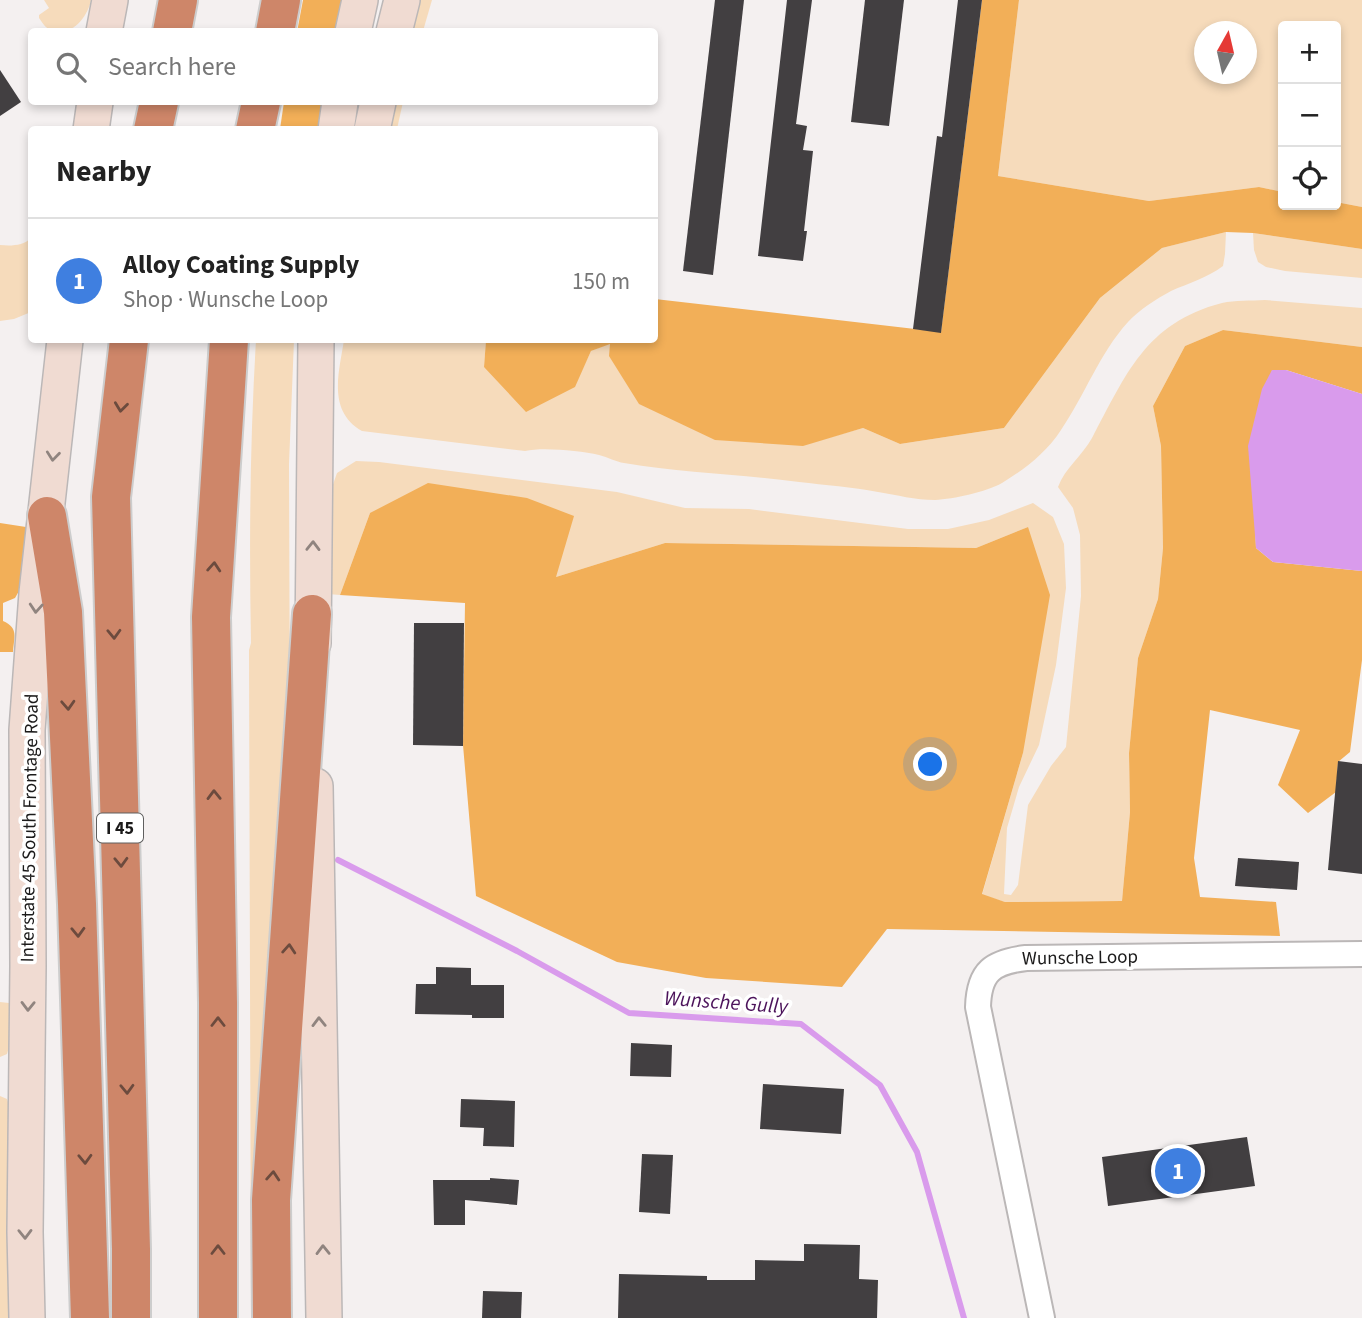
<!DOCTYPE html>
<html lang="en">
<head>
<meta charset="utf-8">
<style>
  body { margin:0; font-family:"Source Sans 3",sans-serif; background:#f6f6f6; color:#222 }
  .controls { position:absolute; right:21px; top:21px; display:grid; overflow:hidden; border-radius:7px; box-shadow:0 4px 10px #0003 }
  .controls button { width:63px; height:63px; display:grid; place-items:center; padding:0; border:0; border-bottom:2px solid #e0e0e0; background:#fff; color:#222; font:35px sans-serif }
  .compass { position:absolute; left:1194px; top:21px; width:63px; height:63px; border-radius:50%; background:#fff; box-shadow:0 4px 10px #0003; rotate:8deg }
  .you { position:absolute; left:931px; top:765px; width:24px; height:24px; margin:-18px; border:5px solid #fff; border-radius:50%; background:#1a73e8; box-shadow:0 0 0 10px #1a73e833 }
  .badge { display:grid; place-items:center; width:46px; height:46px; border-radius:50%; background:#1c7faa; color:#fff; font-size:23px; font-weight:700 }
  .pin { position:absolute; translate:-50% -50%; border:4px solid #fff; box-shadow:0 2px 7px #0006 }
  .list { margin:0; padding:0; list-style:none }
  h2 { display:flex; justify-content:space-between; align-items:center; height:91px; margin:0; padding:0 28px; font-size:30px }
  h2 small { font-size:23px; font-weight:400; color:#767676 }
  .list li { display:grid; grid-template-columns:46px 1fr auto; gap:21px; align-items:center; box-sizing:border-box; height:126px; padding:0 28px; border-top:2px solid #e0e0e0 }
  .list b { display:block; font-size:26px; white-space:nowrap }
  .list p { margin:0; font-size:23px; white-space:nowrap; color:#767676 }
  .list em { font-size:23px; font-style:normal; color:#767676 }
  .icon { flex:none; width:38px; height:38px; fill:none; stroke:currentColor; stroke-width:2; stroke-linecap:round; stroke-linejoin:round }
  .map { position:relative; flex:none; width:1362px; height:1318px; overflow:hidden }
  .search { position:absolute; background:#fff; box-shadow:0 4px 10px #0003; left:28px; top:28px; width:630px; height:77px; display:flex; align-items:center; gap:18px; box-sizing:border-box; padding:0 24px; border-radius:7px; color:#767676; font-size:26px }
  .panel { position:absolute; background:#fff; box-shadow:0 4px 10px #0003; left:28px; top:126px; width:630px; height:217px; border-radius:7px }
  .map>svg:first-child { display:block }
</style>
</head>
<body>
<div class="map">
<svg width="1362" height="1318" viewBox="0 0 1362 1318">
  <rect width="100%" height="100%" fill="#f4f0f0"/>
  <g fill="#f6dbbb" fill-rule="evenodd">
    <path d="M 44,0 L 91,0 C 88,17 70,39 51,30 C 45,28 42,22 39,18 L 39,15 L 49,8 Z"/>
    <path d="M 409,0 L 432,0 L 423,31 L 400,32 Z"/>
    <path d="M 1019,0 L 1362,0 L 1362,207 L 1336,202 L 1336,26 L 1283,26 L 1283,192 L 1259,187 L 1149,201 L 998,176 ZM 1204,32 L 1246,32 L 1246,74 L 1204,74 Z"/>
    <path d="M 384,102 L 403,102 L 397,129 L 377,130 Z"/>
    <path d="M 1226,232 L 1225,254 L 1223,266 C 1207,278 1189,283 1171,291 C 1156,299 1139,310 1128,322 C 1099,354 1085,395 1061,430 C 1046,453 1025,469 1002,483 C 986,492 954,499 935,500 C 915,500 897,495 878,492 C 852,487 825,485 799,482 C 741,474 682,473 624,463 C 616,462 608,457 599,455 C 580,451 544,447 525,451 L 362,431 C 327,411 339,373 344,340 L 486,340 L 484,367 L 574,387 L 591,351 L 610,343 L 803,445 L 863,428 L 900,444 L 1004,428 L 1100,298 L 1162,248 Z"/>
    <path d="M 1253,233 L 1362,249 L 1362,278 L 1285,271 L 1266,267 L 1258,262 L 1254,250 Z"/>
    <path d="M 31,238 L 31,312 L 14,319 L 0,321 L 0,245 C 11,246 23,246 31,238 Z"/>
    <path d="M 1265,300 L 1362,308 L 1362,347 L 1223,330 L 1185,346 L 1153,406 L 1161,446 L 1163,548 L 1158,599 L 1138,658 L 1129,753 L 1130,812 L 1122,901 L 1005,902 L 982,895 L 1023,753 L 1028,527 L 976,548 L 665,543 L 556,577 L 370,513 L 340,595 L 328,594 L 330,493 L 337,473 L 356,461 L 379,462 L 617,492 L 685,508 L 749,509 L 908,529 L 948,529 L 989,520 L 1033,503 L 1053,517 L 1064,544 L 1066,588 L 1056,665 L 1039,745 L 1019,787 L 1007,828 L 1004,894 L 1011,895 L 1018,885 L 1028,805 L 1051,766 L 1066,747 L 1081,596 L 1080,535 L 1073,508 L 1058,487 C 1065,468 1082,456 1092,438 C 1126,375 1145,323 1222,303 C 1235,300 1251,301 1265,300 Z"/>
    <path d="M 256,340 L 294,340 L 289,464 L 290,753 L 268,1318 L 251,1318 L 249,650 L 251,643 C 249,541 250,441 256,340 Z"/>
    <path d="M 0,1002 L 9,1003 L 10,1044 L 7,1054 L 0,1057 Z"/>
    <path d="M 0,1096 L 7,1099 L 12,1115 L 14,1318 L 0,1318 Z"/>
  </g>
  <g fill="#f2af58">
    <path d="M 303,0 L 343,0 L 336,31 L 297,32 Z"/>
    <path d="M 982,0 L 1019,0 L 998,176 L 1149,201 L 1259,187 L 1283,192 L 1283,205 L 1336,205 L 1336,202 L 1362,207 L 1362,249 L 1253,233 L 1226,232 L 1162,248 L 1100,298 L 1004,428 L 900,444 L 863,428 L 803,446 L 715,440 L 639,404 L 609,356 L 610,344 L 591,351 L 575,387 L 526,412 L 484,367 L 486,340 L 654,340 L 655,299 L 941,332 Z"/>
    <path d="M 284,102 L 322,102 L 318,129 L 280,129 Z"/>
    <path d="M 1223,330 L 1362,347 L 1362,394 L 1286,370 L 1272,370 L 1255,523 L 1256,548 L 1273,562 L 1362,571 L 1362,660 L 1350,752 L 1338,762 L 1336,792 L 1308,813 L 1278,785 L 1300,730 L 1210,710 L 1194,858 L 1200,897 L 1276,902 L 1280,936 L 887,929 L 842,987 L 706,978 L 617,962 L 476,896 L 463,745 L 465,603 L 340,595 L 370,513 L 428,483 L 527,498 L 574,516 L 556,577 L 665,543 L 976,548 L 1028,527 L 1050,595 L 1023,753 L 982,894 L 1005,902 L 1122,901 L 1130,812 L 1129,753 L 1138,658 L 1158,599 L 1163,548 L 1161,446 L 1153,406 L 1185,346 Z"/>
    <path d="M 0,523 L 26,527 L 19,591 L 15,598 L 3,603 L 3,621 C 19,628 14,637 13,652 L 0,652 Z"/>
  </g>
  <path fill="#d99bec" d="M 1272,370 L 1286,370 L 1362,394 L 1362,571 L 1273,562 L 1256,548 L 1248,446 L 1262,389 Z"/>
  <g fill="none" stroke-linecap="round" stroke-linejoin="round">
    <path stroke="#d99bec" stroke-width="6" d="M 338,860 L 517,951 L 629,1013 L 801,1024 L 880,1085 L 917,1152 L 964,1318"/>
  </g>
  <g fill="#423f41">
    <path d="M 715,0 L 744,0 L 713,275 L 683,271 Z"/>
    <path d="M 787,0 L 812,0 L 796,124 L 807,126 L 803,150 L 813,151 L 804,231 L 807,231 L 803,261 L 758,256 Z"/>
    <path d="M 865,0 L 904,0 L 889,126 L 851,122 Z"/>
    <path d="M 958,0 L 982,0 L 941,333 L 913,329 L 937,136 L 942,137 Z"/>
    <path d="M 0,70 L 21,102 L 0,116 Z"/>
    <path d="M 414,623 L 464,623 L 463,746 L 413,745 Z"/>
    <path d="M 1338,761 L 1362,764 L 1362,874 L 1328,870 Z"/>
    <path d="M 1238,858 L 1299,862 L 1297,890 L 1235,886 Z"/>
    <path d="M 436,967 L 471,968 L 471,985 L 504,985 L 504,1018 L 472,1018 L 472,1015 L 415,1014 L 416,984 L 436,984 Z"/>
    <path d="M 631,1043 L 672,1045 L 671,1077 L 630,1076 Z"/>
    <path d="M 763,1084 L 844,1089 L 841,1134 L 760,1129 Z"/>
    <path d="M 461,1099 L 515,1101 L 514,1147 L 483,1146 L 484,1128 L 460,1127 Z"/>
    <path d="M 1247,1137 L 1255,1186 L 1108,1206 L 1102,1157 Z"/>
    <path d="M 642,1154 L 673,1155 L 670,1214 L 639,1212 Z"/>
    <path d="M 490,1178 L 519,1180 L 517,1205 L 465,1200 L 465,1225 L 434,1225 L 433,1180 L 490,1180 Z"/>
    <path d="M 804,1244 L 860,1245 L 859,1279 L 878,1280 L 877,1318 L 618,1318 L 619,1274 L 707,1276 L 707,1280 L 755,1280 L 755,1260 L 804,1261 Z"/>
    <path d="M 483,1291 L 522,1292 L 521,1318 L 482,1318 Z"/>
  </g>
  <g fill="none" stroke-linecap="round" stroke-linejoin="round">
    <g stroke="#bbb7b7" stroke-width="28">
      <path id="minor" d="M 1042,1318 L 978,1007 C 979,971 993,962 1026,958 L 1362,954"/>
    </g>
    <g stroke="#bbb7b7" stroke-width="38">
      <g id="secondary">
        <path d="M 104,32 L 110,0"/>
        <path d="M 353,32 L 360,0"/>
        <path d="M 394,32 L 402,0"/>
        <path d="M 91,130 L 95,102"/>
        <path d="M 336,130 L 340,102"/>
        <path d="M 372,130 L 378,102"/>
        <path d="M 313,643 L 316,340"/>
        <path d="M 315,786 L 324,1318"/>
        <path d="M 27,1318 L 25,1232 L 28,966 L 27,730 L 37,593 L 65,340"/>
      </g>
    </g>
    <g stroke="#cdcdcd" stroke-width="42">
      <g id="motorway">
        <path d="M 172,32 L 178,0"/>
        <path d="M 275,32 L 281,0"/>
        <path d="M 153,130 L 159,102"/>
        <path d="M 255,130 L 261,102"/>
        <path d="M 129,340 L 111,497 L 131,1249 L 131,1318"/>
        <path d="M 47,516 L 63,612 L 77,904 L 90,1318"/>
        <path d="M 218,1318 L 218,1003 L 211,617 L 229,340"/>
        <path d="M 272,1318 L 271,1200 L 312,614"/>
      </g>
    </g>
    <use href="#minor" stroke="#fff" stroke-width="24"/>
    <use href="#secondary" stroke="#f0dbd2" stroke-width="35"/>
    <use href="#motorway" stroke="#ce8669" stroke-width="38"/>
  </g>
  <defs><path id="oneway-chevron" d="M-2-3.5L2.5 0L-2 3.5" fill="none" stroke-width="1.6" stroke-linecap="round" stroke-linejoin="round" transform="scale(1.75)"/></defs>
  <g stroke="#6c4b3e">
    <use href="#oneway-chevron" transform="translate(121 407) rotate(97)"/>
    <use href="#oneway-chevron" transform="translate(214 567) rotate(-86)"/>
    <use href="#oneway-chevron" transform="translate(114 634) rotate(88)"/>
    <use href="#oneway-chevron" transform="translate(68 705) rotate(87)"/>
    <use href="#oneway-chevron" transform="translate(214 795) rotate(-91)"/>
    <use href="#oneway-chevron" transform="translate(121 862) rotate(88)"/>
    <use href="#oneway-chevron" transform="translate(78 932) rotate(88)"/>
    <use href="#oneway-chevron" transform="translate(289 949) rotate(-86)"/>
    <use href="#oneway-chevron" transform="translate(218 1022) rotate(-90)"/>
    <use href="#oneway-chevron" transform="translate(127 1089) rotate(88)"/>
    <use href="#oneway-chevron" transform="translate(85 1159) rotate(88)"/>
    <use href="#oneway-chevron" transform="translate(273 1176) rotate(-86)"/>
    <use href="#oneway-chevron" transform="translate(218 1250) rotate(-90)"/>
  </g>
  <g stroke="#90847f">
    <use href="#oneway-chevron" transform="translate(53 456) rotate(96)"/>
    <use href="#oneway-chevron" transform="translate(313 546) rotate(-89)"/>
    <use href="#oneway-chevron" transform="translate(36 608) rotate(94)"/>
    <use href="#oneway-chevron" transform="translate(28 1006) rotate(91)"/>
    <use href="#oneway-chevron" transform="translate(319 1022) rotate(-91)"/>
    <use href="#oneway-chevron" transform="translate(25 1234) rotate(89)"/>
    <use href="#oneway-chevron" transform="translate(323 1250) rotate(-91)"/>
  </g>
  <g text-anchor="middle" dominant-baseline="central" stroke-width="7" stroke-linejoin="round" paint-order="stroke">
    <rect fill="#fff" stroke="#5f5f5f" stroke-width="2" x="97" y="813.5" width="46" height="29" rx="5"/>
    <g font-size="18" font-weight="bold" fill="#1b1a1a">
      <text x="120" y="828">I 45</text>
    </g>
    <g font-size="19" fill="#1b1a1a" stroke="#fff">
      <text transform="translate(30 828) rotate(-89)">Interstate 45 South Frontage Road</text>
      <text transform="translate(1080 958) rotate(-1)">Wunsche Loop</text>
    </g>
    <g font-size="21" font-style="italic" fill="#4c135b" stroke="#fff">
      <text transform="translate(726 1002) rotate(4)">Wunsche Gully</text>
    </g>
  </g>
</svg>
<div class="controls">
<button>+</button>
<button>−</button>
<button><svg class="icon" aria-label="locate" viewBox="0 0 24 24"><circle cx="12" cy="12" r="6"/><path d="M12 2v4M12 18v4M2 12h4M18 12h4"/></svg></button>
</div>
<svg class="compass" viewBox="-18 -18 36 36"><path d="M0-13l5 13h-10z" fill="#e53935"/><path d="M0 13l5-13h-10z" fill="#767676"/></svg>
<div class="you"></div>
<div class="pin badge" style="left:1178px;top:1171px;background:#3f7fe0">1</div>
<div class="search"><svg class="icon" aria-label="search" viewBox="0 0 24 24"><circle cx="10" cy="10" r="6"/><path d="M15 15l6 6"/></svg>Search here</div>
<section class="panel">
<h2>Nearby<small></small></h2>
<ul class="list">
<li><span class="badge" style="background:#3f7fe0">1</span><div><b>Alloy Coating Supply</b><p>Shop · Wunsche Loop</p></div><em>150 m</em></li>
</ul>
</section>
</div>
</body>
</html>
